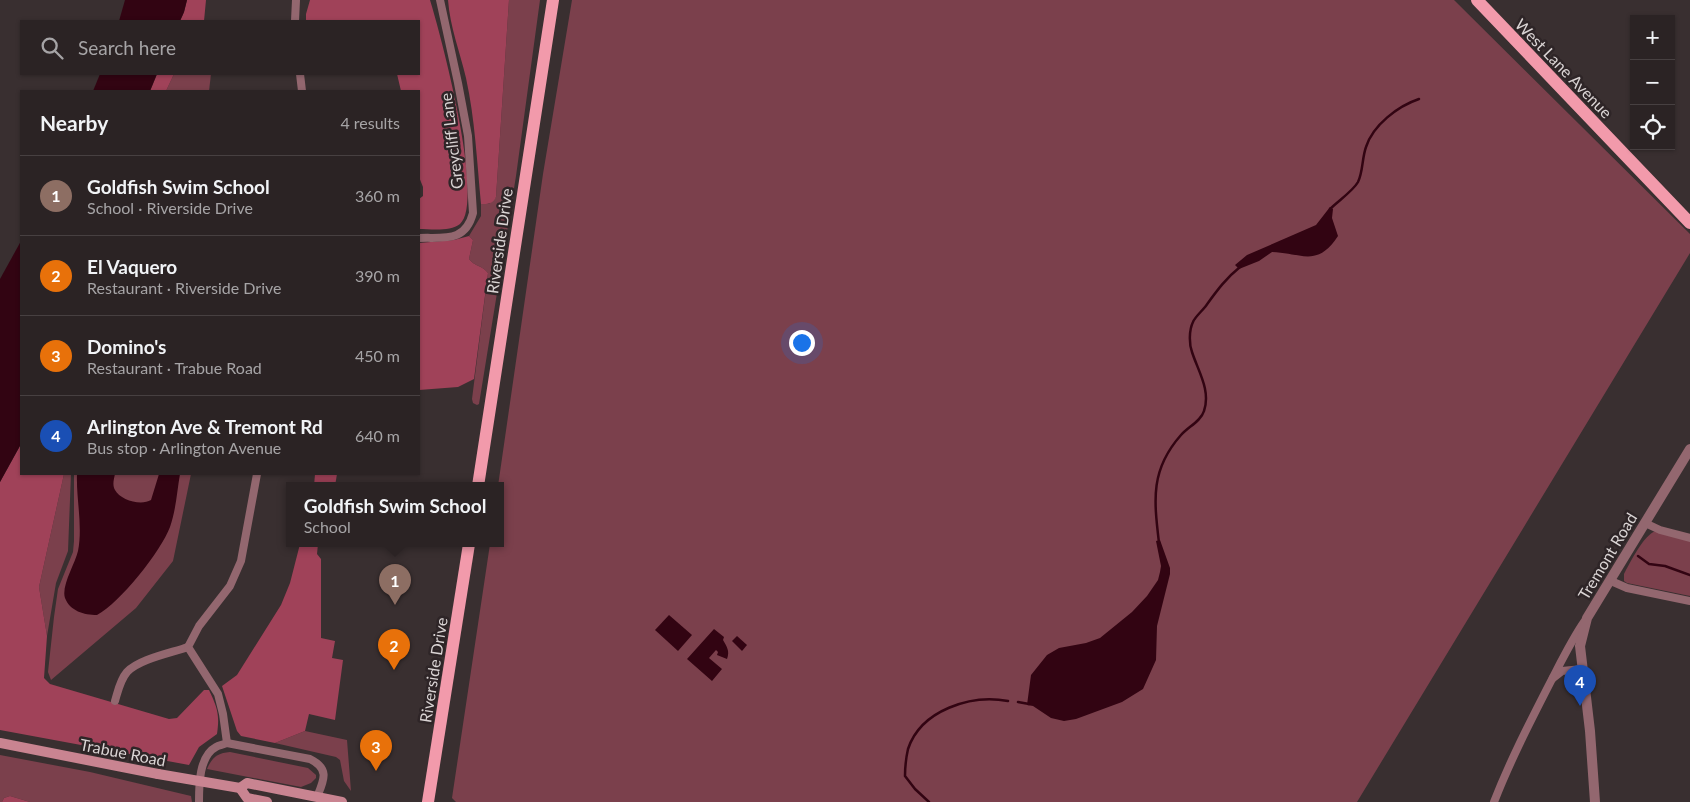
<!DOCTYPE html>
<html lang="en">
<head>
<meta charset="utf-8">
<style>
  body { margin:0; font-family:Lato,sans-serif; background:#372f31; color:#f1f3f6 }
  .controls { position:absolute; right:15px; top:15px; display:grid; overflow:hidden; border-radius:0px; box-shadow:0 1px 4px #0004 }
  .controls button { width:45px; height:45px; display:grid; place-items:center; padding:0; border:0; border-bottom:1px solid #474041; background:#2b2324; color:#f1f3f6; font:25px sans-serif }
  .you { position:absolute; left:801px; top:342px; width:18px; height:18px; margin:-12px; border:4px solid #fff; border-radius:50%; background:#1a73e8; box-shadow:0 0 0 8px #1a73e833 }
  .badge { display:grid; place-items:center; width:32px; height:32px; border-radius:50%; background:#8c9099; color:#fff; font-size:16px; font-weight:700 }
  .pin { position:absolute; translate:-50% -41px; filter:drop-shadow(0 1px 2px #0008) }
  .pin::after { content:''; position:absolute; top:26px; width:18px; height:15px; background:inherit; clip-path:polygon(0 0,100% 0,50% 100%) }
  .popup { position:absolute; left:286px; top:482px; width:218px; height:65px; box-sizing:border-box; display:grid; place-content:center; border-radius:0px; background:#2b2324; filter:drop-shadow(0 1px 4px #0005); font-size:16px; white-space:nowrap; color:#a6a4a6 }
  .popup b { font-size:19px; color:#f1f3f6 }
  .popup::after { content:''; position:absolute; left:50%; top:100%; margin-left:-10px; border:10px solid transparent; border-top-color:#2b2324 }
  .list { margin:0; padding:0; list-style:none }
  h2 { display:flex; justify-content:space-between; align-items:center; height:65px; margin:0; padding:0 20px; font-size:21px }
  h2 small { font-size:16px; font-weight:400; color:#a6a4a6 }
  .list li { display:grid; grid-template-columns:32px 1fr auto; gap:15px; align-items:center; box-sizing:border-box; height:80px; padding:0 20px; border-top:1px solid #474041 }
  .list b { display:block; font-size:19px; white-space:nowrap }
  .list p { margin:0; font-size:16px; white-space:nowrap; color:#a6a4a6 }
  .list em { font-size:16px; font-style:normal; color:#a6a4a6 }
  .icon { flex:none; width:28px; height:28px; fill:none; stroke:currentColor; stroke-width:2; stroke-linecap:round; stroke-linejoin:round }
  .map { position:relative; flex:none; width:1690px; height:802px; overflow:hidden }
  .search { position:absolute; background:#2b2324; box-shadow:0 1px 4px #0004; left:20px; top:20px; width:400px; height:55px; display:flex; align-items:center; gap:12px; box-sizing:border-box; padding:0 18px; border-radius:0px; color:#a6a4a6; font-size:19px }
  .panel { position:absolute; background:#2b2324; box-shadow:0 1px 4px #0004; left:20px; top:90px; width:400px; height:385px; border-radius:0px }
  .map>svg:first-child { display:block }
</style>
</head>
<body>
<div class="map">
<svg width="1690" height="802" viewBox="0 0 1690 802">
  <rect width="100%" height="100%" fill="#392f30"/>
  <g fill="#7b404c">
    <path d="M 509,0 L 540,0 L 516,176 L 479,404 L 477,405 L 473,403 L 472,399 L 488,273 C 483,266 474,266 469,259 L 473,240 L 469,236 L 481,216 L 481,204 L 489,204 L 496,197 Z"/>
    <path d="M 572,0 L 1454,0 L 1690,234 L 1690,253 L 1357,802 L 456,802 L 452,798 L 490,544 L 500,544 L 500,486 L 498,486 L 543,174 Z"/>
    <path d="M 174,74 L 211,74 L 209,91 L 166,91 Z"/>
    <path d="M 64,474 L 71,474 L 68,551 L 56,583 L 47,636 L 39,587 Z"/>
    <path d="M 74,474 L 191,474 L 173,561 L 136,608 L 51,680 L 48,672 L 54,617 L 58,589 L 73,552 L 74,541 Z"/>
    <path d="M 1656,531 L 1690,540 L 1690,596 L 1627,583 L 1624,581 L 1624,574 C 1630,563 1644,534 1656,531 Z"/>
    <path d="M 305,731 L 347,740 L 351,791 L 344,781 L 340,760 L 336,757 L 275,743 Z"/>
    <path d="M 230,752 L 308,768 L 316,775 L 316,778 L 311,783 L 301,787 L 207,769 C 212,757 218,753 230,752 Z"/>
    <path d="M 0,755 L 90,772 L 191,796 L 192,802 L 30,802 L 10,796 L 4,798 L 2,802 L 0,802 Z"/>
  </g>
  <g fill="#a04259">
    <path d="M 187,0 L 206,0 L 204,21 L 180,21 L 184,12 Z"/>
    <path d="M 310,0 L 430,0 C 440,32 486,203 460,224 C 450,232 430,229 419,229 L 419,199 L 423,196 L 423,187 L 419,177 L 419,91 L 401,91 L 397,74 L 419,74 L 419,21 L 306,21 L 306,14 Z"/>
    <path d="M 448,0 L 509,0 L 496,197 C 493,204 488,204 481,204 C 477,162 475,119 466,78 C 460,52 450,27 448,0 Z"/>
    <path d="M 157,74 L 174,74 L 166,91 L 150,91 Z"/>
    <path d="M 469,236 L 473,240 L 469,259 C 474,266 483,266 488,273 L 474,379 L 458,387 L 419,390 L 419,243 L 454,240 Z"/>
    <path d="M 21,444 L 21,474 L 64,474 L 39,587 L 47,636 L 44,678 L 50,684 L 169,719 L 177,718 L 204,690 L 209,690 C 217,707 220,714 217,734 L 199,747 L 189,765 L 0,730 L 0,482 Z"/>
    <path d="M 315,474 L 337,474 L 335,486 L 314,486 Z"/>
    <path d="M 300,544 L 318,544 L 317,554 L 321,559 L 321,638 L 335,641 L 332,658 L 343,660 L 335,720 L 309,714 L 305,731 L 275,743 L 241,736 L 237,731 L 222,686 L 237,675 L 281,605 L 290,583 Z"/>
    <path d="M 10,796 L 30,802 L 2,802 L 4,798 Z"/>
  </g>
  <g fill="#320412">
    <path d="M 125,0 L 187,0 L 184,12 L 180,21 L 119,21 Z"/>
    <path d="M 100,74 L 157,74 L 150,91 L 93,91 Z"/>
    <path d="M 1330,207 L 1333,209 L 1332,218 L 1338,236 C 1317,268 1302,253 1272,252 L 1259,261 L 1239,269 L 1235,265 L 1247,255 L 1316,225 Z"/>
    <path d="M 21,241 L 21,444 L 0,482 L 0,279 Z"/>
    <path d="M 77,474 L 115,474 C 114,479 112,485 115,490 C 120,500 141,506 151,500 L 159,474 L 180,474 C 177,491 176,510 170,527 C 161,551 120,603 97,615 C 84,615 70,611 65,598 C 61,586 75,564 78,551 C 83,526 76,499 77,474 Z"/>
    <path d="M 1160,540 L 1170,568 L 1170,574 L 1157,626 L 1156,660 L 1143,689 L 1122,702 L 1076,719 L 1064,721 L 1051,718 L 1033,706 L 1027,705 L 1031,675 L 1047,655 L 1059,648 L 1086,643 L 1100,638 L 1132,612 L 1147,596 L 1158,580 L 1160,572 L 1161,566 L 1156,541 Z"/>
    <path d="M 669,615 L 692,635 L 678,651 L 655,630 Z"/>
    <path d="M 714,629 L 724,637 L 723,640 C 727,647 730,651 727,659 L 717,655 L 718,652 L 716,650 L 709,658 L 722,669 L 712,681 L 687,659 Z"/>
    <path d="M 737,636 L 747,645 L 742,651 L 732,641 Z"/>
  </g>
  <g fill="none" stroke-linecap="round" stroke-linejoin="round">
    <g stroke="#320412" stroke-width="2.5">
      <path d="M 1330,209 C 1338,201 1353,191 1358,182 C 1363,172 1362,158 1366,147 C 1373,125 1398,106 1419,99"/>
      <path d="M 1159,543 C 1154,500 1150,470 1181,435 C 1188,427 1201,421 1204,411 C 1211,390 1198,371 1192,352 C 1189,344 1189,330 1193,322 C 1195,317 1201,312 1205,307 C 1216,292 1225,279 1240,267"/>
      <path d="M 1638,556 L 1649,564 L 1665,566 L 1690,575"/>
      <path d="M 1018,702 L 1029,704"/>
      <path d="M 929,802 L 915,789 L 905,776 C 905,767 906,758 908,749 C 921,710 971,694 1008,701"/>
    </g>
    <g stroke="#93676f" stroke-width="8">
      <path d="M 295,21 L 296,0"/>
      <path d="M 300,74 L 302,91"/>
      <path d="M 419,238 C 444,237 465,243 473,213 L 468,136 L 458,83 L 440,0"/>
      <path d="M 1645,523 L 1660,530 L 1690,538"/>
      <path d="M 1611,581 L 1627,588 L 1690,601"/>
      <path d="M 1553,678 L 1562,671 L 1582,669"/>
      <path d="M 115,701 C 118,691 120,680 127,672 C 139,659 171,653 188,647"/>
      <path d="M 227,743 L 223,714 L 218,694 L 188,647 L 199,626 L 230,586 L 241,561 L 257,474"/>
      <path d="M 199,802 C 199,785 199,756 216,747 C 219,745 223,745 227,743 L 310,759 C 330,769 324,780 317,797"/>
      <path d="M 1494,802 C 1510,761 1530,722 1550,683 C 1561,662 1571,641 1584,622"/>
    </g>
    <path stroke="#93676f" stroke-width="10" d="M 1595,802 L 1590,731 L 1580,646 L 1587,618 L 1690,449"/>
    <g stroke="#c98491" stroke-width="10">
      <path d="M 0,743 L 158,774"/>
      <path d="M 267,802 L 247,798 L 240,788 L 247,783 L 342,802"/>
    </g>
    <g stroke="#f29aab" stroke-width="12">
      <path d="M 1477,0 L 1690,223"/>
      <path d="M 478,486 L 553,0"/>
      <path d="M 428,802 L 469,544"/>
    </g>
    <path stroke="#c98491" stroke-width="10" d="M 158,774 L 240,788"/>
  </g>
  <g text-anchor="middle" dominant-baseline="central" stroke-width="5" stroke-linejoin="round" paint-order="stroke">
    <g font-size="16" fill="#dad4d4" stroke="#2e2527">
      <text transform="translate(1564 68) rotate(46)">West Lane Avenue</text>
      <text transform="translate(451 141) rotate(-97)">Greycliff Lane</text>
      <text transform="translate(499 241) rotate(-82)">Riverside Drive</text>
      <text transform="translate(1607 556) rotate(-59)">Tremont Road</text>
      <text transform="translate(433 670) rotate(-81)">Riverside Drive</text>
      <text transform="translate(123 752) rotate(11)">Trabue Road</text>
    </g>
  </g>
</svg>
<div class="controls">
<button>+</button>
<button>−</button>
<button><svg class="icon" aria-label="locate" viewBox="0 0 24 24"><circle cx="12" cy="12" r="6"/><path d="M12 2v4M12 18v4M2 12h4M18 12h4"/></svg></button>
</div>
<div class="you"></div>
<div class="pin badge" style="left:395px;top:605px;background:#8d6e63">1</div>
<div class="popup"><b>Goldfish Swim School</b>School</div>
<div class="pin badge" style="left:394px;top:670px;background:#e8710a">2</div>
<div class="pin badge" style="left:376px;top:771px;background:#e8710a">3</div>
<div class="pin badge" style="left:1580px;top:706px;background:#1a4fb4">4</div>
<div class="search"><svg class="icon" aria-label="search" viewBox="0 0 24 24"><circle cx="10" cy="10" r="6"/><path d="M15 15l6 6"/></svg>Search here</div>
<section class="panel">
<h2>Nearby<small>4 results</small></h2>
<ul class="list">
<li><span class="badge" style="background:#8d6e63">1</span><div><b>Goldfish Swim School</b><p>School · Riverside Drive</p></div><em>360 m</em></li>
<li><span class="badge" style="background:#e8710a">2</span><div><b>El Vaquero</b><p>Restaurant · Riverside Drive</p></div><em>390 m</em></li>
<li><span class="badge" style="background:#e8710a">3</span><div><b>Domino's</b><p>Restaurant · Trabue Road</p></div><em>450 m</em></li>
<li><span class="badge" style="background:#1a4fb4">4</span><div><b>Arlington Ave &amp; Tremont Rd</b><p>Bus stop · Arlington Avenue</p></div><em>640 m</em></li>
</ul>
</section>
</div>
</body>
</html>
